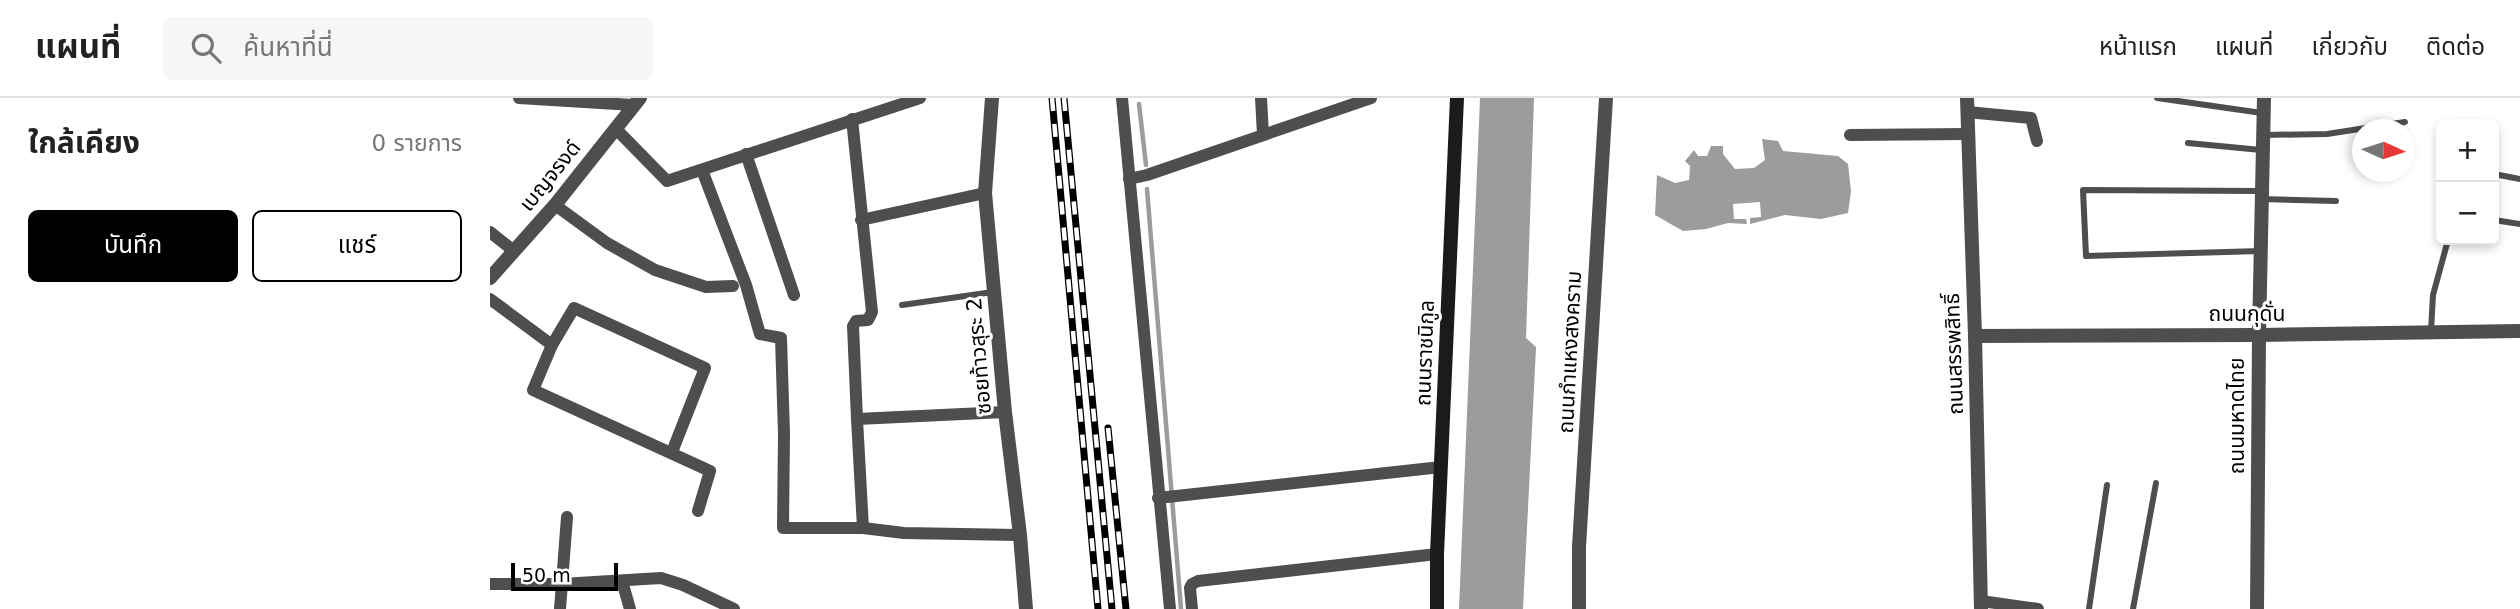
<!DOCTYPE html>
<html lang="th">
<head>
<meta charset="utf-8">
<style>
  body { margin:0; font-family:"DejaVu Sans","Noto Sans Thai",sans-serif; background:#f6f6f6; color:#222 }
  .controls { position:absolute; right:21px; top:21px; display:grid; overflow:hidden; border-radius:10px; box-shadow:0 4px 10px #0003 }
  .controls button { width:63px; height:63px; display:grid; place-items:center; padding:0; border:0; border-bottom:2px solid #e0e0e0; background:#fff; color:#222; font:35px sans-serif }
  .compass { position:absolute; left:1862px; top:21px; width:63px; height:63px; border-radius:50%; background:#fff; box-shadow:0 4px 10px #0003; rotate:93deg }
  .scale { position:absolute; left:21px; bottom:18px; width:107px; box-sizing:border-box; padding-left:7px; border:4px solid #000; border-top:0; font-size:19px; line-height:24px; white-space:nowrap; color:#000; -webkit-text-stroke:5px #fff; paint-order:stroke }
  .list { margin:0; padding:0; list-style:none }
  h2 { display:flex; justify-content:space-between; align-items:center; height:91px; margin:0; padding:0 28px; font-size:30px }
  h2 small { font-size:23px; font-weight:400; color:#767676 }
  .actions { display:flex; gap:14px; padding:21px 28px }
  .actions a { flex:1; padding:16px 0; border:2px solid #000; border-radius:10px; text-align:center; font-size:24px; color:#000 }
  .actions .main { background:#000; color:#fff }
  .icon { flex:none; width:38px; height:38px; fill:none; stroke:currentColor; stroke-width:2; stroke-linecap:round; stroke-linejoin:round }
  .map { position:relative; flex:none; width:2030px; height:511px; overflow:hidden }
  header { display:flex; align-items:center; gap:42px; box-sizing:border-box; height:98px; padding:0 35px; background:#fff; border-bottom:2px solid #e0e0e0 }
  header strong { font-size:33px }
  nav { display:flex; gap:38px; margin-inline-start:auto; font-size:24px }
  .search { width:490px; height:63px; background:#f6f6f6; display:flex; align-items:center; gap:18px; box-sizing:border-box; padding:0 24px; border-radius:10px; color:#767676; font-size:26px }
  main { display:flex }
  aside { flex:1; background:#fff }
  .map>svg:first-child { display:block }
</style>
</head>
<body>
<header>
<strong>แผนที่</strong>
<div class="search"><svg class="icon" aria-label="search" viewBox="0 0 24 24"><circle cx="10" cy="10" r="6"/><path d="M15 15l6 6"/></svg>ค้นหาที่นี่</div>
<nav><a>หน้าแรก</a><a>แผนที่</a><a>เกี่ยวกับ</a><a>ติดต่อ</a></nav>
</header>
<main>
<aside>
<h2>ใกล้เคียง<small>0 รายการ</small></h2>
<ul class="list">
</ul>
<div class="actions"><a class="main">บันทึก</a><a>แชร์</a></div>
</aside>
<div class="map">
<svg width="2030" height="511" viewBox="0 0 2030 511">
  <rect width="100%" height="100%" fill="#fff"/>
  <g fill="#9c9c9c">
    <path d="M 990,0 L 1044,0 L 1036,240 L 1046,249 L 1033,511 L 969,511 Z"/>
    <path d="M 1272,41 L 1288,43 L 1293,53 L 1348,58 L 1358,66 L 1361,93 L 1358,115 L 1331,121 L 1295,117 L 1260,126 L 1260,120 L 1271,119 L 1270,104 L 1243,106 L 1244,121 L 1256,121 L 1257,126 L 1238,125 L 1216,131 L 1193,133 L 1165,117 L 1167,77 L 1185,85 L 1199,82 L 1200,68 L 1195,63 L 1204,52 L 1208,58 L 1217,58 L 1221,48 L 1233,48 L 1233,56 L 1245,71 L 1264,70 L 1275,62 Z"/>
  </g>
  <g fill="none" stroke-linecap="round" stroke-linejoin="round">
    <g stroke="#9c9c9c" stroke-width="4.5">
      <path d="M 649,6 L 656,67"/>
      <path d="M 657,91 L 691,511"/>
    </g>
    <g stroke="#4e4e4e" stroke-width="6">
      <path d="M 1667,0 L 1772,15"/>
      <path d="M 1773,37 L 1837,36 L 1915,24"/>
      <path d="M 1698,45 L 1771,52"/>
      <path d="M 2004,76 L 2030,81"/>
      <path d="M 1770,93 L 1593,92 L 1596,158 L 1771,153"/>
      <path d="M 1772,101 L 1846,103"/>
      <path d="M 2004,122 L 2030,126"/>
      <path d="M 412,207 L 503,194"/>
      <path d="M 1941,233 L 1943,197 L 1958,142"/>
      <path d="M 1599,511 L 1617,387"/>
      <path d="M 1643,511 L 1666,385"/>
    </g>
    <g stroke="#4e4e4e" stroke-width="12">
      <path d="M 29,0 L 143,7"/>
      <path d="M 632,0 L 680,511"/>
      <path d="M 771,0 L 773,37"/>
      <path d="M 1477,14 L 1541,20 L 1547,43"/>
      <path d="M 362,21 L 382,214 L 378,222 L 366,223 L 363,228 L 367,321"/>
      <path d="M 125,30 L 177,83 L 430,0"/>
      <path d="M 1360,37 L 1477,36"/>
      <path d="M 256,56 L 304,197"/>
      <path d="M 212,72 L 256,187 L 270,236 L 291,240 L 294,336 L 293,430 L 373,430 L 414,435 L 530,437"/>
      <path d="M 639,81 L 657,77 L 881,0"/>
      <path d="M 65,107 L 117,145 L 165,172 L 216,189 L 243,188"/>
      <path d="M 371,122 L 495,95"/>
      <path d="M 0,134 L 24,153"/>
      <path d="M 0,201 L 62,247"/>
      <path d="M 182,354 L 215,270 L 84,210 L 62,247 L 43,292 L 220,373 L 208,413"/>
      <path d="M 668,400 L 951,369"/>
      <path d="M 373,430 L 367,321 L 515,314"/>
      <path d="M 132,483 L 140,511"/>
      <path d="M 0,486 L 71,486 L 171,480 L 193,487 L 244,511"/>
      <path d="M 1491,503 L 1548,511"/>
      <path d="M 70,511 L 77,419"/>
      <path d="M 702,511 L 700,490 L 702,486 L 708,483 L 947,456"/>
    </g>
    <g stroke="#4e4e4e" stroke-width="14">
      <path d="M 502,0 L 495,95 L 515,314 L 530,437 L 536,511"/>
      <path d="M 1477,0 L 1485,238 L 1491,511"/>
      <path d="M 0,180 L 65,107 L 150,0"/>
      <path d="M 1485,238 L 1769,237 L 2030,233"/>
      <path d="M 1089,511 L 1089,449 L 1116,0"/>
      <path d="M 1767,511 L 1769,237 L 1774,0"/>
    </g>
    <path stroke="#1b1b1b" stroke-width="14" d="M 947,511 L 947,456 L 967,0"/>
    <g stroke="#000" stroke-width="7">
      <g id="rail">
        <path d="M 562,0 L 608,511"/>
        <path d="M 574,0 L 622,511"/>
        <path d="M 618,330 L 636,511"/>
      </g>
    </g>
    <use href="#rail" stroke="#fff" stroke-width="4.5" stroke-dasharray="13" stroke-linecap="butt"/>
  </g>
  <g text-anchor="middle" dominant-baseline="central" stroke-width="6" stroke-linejoin="round" paint-order="stroke">
    <g font-size="21" fill="#000" stroke="#fff">
      <text transform="translate(60 78) rotate(-51)">เบญจรงด์</text>
      <text x="1757" y="216">ถนนกุดั่น</text>
      <text transform="translate(1080 254) rotate(-87)">ถนนกำแหงสงคราม</text>
      <text transform="translate(935 255) rotate(-88)">ถนนราชนิกูล</text>
      <text transform="translate(1464 256) rotate(-92)">ถนนสรรพสิทธิ์</text>
      <text transform="translate(489 258) rotate(-95)">ซอยท้าวสุระ 2</text>
      <text transform="translate(1747 318) rotate(-90)">ถนนมหาดไทย</text>
    </g>
  </g>
</svg>
<div class="controls">
<button>+</button>
<button>−</button>
</div>
<svg class="compass" viewBox="-18 -18 36 36"><path d="M0-13l5 13h-10z" fill="#e53935"/><path d="M0 13l5-13h-10z" fill="#767676"/></svg>
<div class="scale">50 m</div>
</div>
</main>
</body>
</html>
